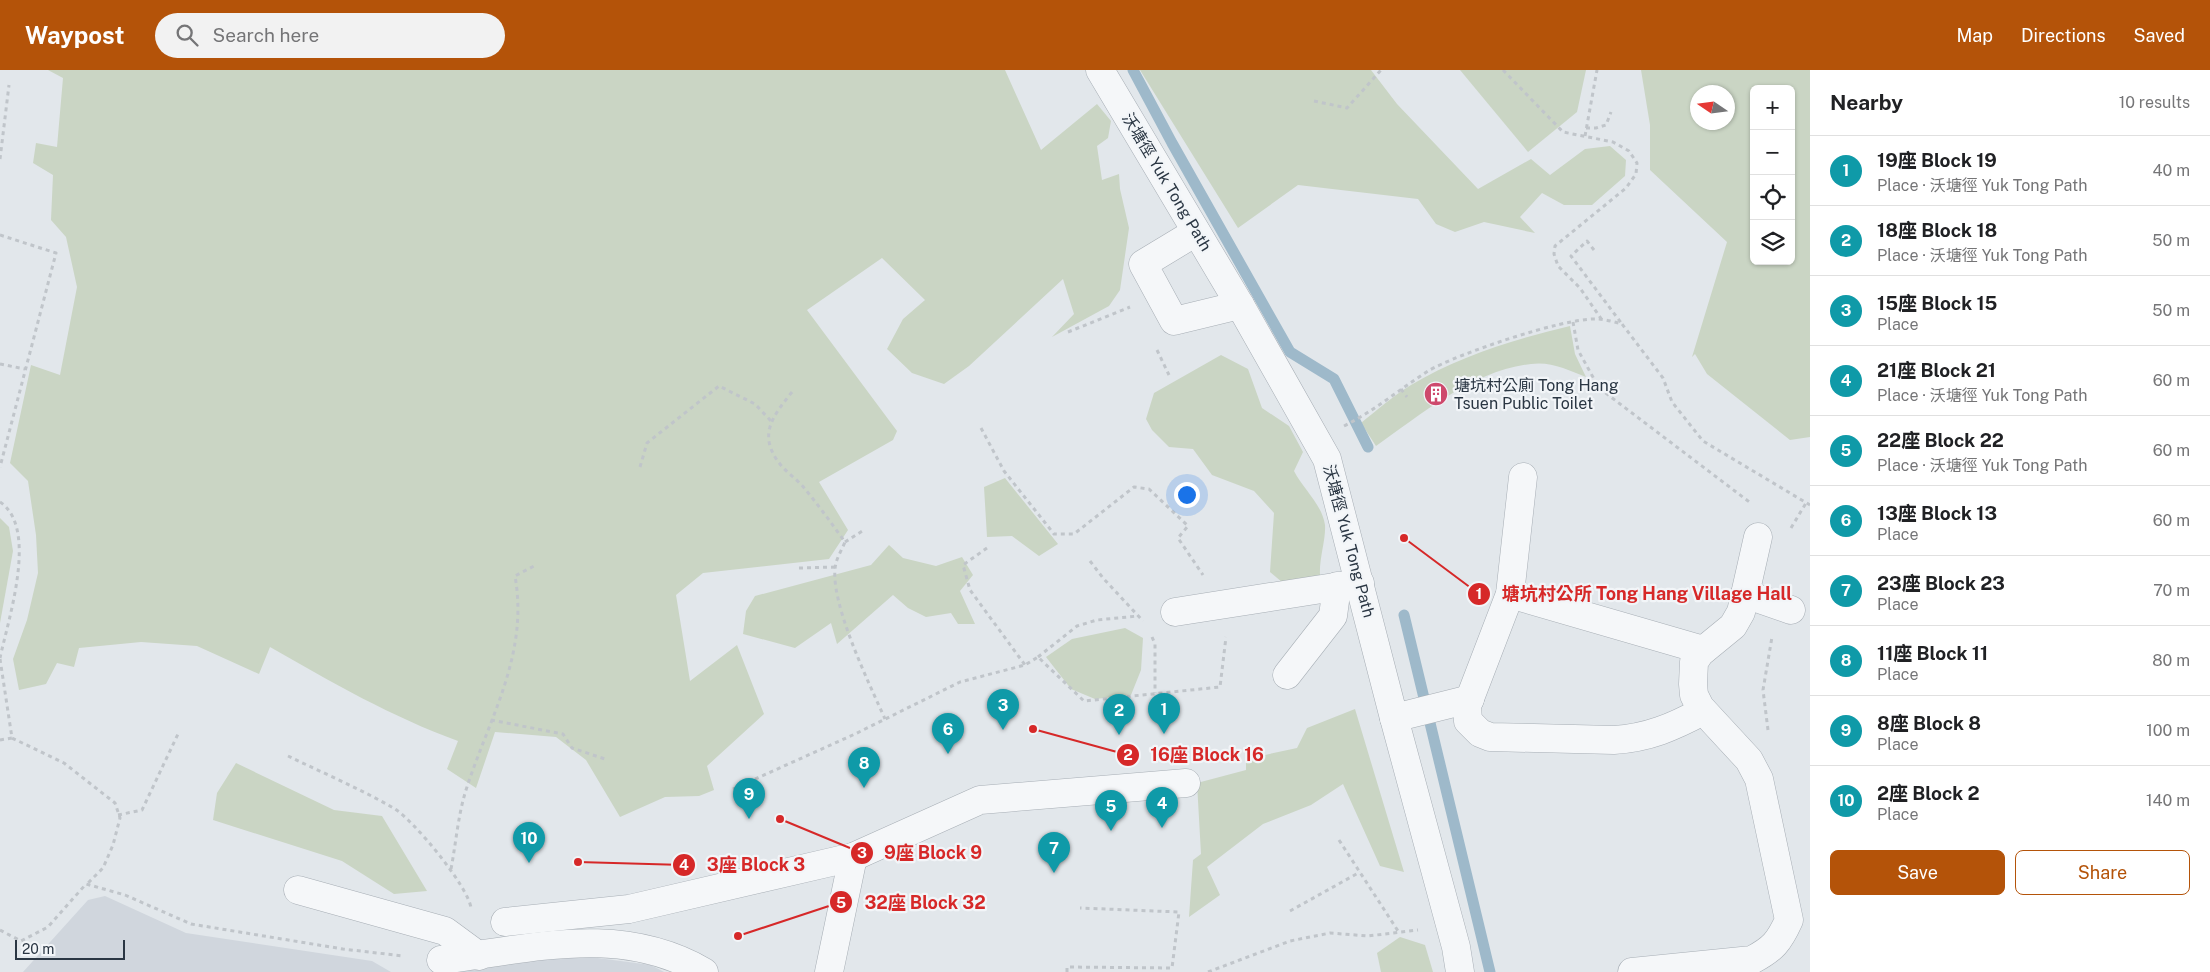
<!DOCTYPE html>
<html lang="en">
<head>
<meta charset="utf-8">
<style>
  body { margin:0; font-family:"Public Sans","Noto Sans TC",sans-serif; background:#f2f2f2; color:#202124 }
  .controls { position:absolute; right:15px; top:15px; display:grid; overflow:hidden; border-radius:8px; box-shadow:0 1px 4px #0004 }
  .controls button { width:45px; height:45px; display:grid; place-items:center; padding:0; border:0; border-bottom:1px solid #e0e0e0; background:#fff; color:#202124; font:25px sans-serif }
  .compass { position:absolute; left:1690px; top:15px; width:45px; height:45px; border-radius:50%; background:#fff; box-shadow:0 1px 4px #0004; rotate:283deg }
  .scale { position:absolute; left:15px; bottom:12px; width:110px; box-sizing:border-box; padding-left:5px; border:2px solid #2a3643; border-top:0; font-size:14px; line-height:18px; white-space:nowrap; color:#2a3643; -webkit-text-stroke:4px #f2f5f8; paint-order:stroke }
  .you { position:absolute; left:1186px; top:424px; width:18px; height:18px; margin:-12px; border:4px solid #fff; border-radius:50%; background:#1a73e8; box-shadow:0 0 0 8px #1a73e833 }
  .badge { display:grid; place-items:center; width:32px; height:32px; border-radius:50%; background:#b45309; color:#fff; font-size:16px; font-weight:700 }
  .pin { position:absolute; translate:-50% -41px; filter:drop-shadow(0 1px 2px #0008) }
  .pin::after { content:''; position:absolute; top:26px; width:18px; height:15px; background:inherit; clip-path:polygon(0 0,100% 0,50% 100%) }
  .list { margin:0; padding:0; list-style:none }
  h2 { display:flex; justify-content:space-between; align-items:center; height:65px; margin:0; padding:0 20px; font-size:21px }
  h2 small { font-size:16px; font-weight:400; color:#757577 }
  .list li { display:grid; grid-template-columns:32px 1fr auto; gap:15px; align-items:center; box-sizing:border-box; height:70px; padding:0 20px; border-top:1px solid #e0e0e0 }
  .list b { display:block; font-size:19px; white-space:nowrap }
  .list p { margin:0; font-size:16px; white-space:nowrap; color:#757577 }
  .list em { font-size:16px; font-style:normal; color:#757577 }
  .actions { display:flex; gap:10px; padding:15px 20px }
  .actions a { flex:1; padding:11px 0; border:1px solid #b45309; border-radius:8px; text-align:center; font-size:18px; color:#b45309 }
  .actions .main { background:#b45309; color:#fff }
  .icon { flex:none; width:28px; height:28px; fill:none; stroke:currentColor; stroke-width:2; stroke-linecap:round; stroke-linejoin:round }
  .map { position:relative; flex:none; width:1810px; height:902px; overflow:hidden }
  header { display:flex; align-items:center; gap:30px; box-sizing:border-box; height:70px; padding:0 25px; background:#b45309; color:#fff }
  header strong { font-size:24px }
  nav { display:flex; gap:28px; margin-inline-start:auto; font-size:18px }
  .search { width:350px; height:45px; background:#f2f2f2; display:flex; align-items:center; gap:12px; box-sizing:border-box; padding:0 18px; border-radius:28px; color:#757577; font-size:19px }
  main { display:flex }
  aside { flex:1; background:#fff }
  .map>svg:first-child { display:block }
</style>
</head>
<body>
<header>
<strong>Waypost</strong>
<div class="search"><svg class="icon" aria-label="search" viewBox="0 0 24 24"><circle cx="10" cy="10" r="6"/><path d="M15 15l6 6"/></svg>Search here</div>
<nav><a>Map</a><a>Directions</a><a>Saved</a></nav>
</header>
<main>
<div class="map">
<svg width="1810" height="902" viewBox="0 0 1810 902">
  <rect width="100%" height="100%" fill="#e2e7eb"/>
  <g fill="#d0d6dd">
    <path d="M 105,826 L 186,863 L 372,891 L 391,902 L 23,902 L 88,830 Z"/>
    <path d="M 575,885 L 651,895 L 664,902 L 457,902 L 463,899 Z"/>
  </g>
  <g fill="#cad5c4" fill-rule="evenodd">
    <path d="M 48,0 L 1005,0 L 1041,80 L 1097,34 L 1111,51 L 1108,68 L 1097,76 L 1102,110 L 1119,104 L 1120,119 L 1129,158 L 1120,220 L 1109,236 L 1052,267 L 1074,244 L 1063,209 L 969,296 L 944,314 L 912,303 L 887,279 L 903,249 L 925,230 L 882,188 L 807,240 L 897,361 L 893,370 L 819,412 L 848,460 L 829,489 L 703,503 L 676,525 L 690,611 L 737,575 L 764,644 L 707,696 L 714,720 L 699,726 L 665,727 L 620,747 L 586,690 L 556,667 L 495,662 L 476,718 L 447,699 L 458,671 C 392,647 331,612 270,577 L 259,604 L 197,576 L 141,572 L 79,578 L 74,597 L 57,593 L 46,614 L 19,620 L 13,589 L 27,550 L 38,503 L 36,465 L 28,411 L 10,393 L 31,295 L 60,305 L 77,217 L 66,167 L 51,150 L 53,105 L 33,93 L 36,73 L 57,77 L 63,8 Z"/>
    <path d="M 1140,0 L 1371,0 L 1397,34 L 1478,119 L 1531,89 L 1550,105 L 1585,79 L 1610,76 L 1626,90 L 1625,106 L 1592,135 L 1564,135 L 1542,123 L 1520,147 L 1535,163 L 1484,152 L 1455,162 L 1436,154 L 1418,129 L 1298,115 L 1238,158 Z"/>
    <path d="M 1460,0 L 1586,0 L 1577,42 L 1528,82 Z"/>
    <path d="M 1641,0 L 1810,0 L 1810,367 L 1790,370 L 1707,304 L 1695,284 L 1692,287 L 1727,172 L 1650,100 L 1650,55 ZM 1754,19 L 1791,19 L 1791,191 L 1754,191 ZM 1698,22 L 1728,22 L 1728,52 L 1698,52 Z"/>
    <path d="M 1570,256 L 1575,284 L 1586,307 C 1569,300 1550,291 1531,294 C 1474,300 1422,344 1376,376 L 1361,353 C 1377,340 1393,326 1411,315 C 1459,286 1515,269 1570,256 Z"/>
    <path d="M 1221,285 L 1248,299 L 1262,338 L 1289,356 L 1303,382 L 1294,401 C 1303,419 1322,434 1325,455 C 1326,469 1319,489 1320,505 L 1289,518 L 1270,502 L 1274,443 L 1254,421 L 1212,405 L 1193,379 L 1169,377 L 1152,360 L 1146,349 L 1154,323 Z"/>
    <path d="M 1005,408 L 1058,474 L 1039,486 L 1012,466 L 987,467 L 984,417 Z"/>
    <path d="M 0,448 L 9,457 L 13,481 L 0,553 Z"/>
    <path d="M 889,475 L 903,488 L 936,496 L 962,487 L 973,505 L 960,521 L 975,554 L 958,554 L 951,543 L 926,547 L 908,538 L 893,525 L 837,574 L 831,553 L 795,578 L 743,564 L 746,541 L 755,526 L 871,495 Z"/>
    <path d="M 1125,558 L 1143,568 L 1141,600 L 1131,625 L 1095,629 L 1071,619 L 1046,587 L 1072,569 Z"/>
    <path d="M 1355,639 L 1404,802 L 1380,796 L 1343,714 L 1311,735 L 1263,754 L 1207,797 L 1220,825 L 1189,847 L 1193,790 L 1201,784 L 1197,713 L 1246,700 L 1246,689 L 1297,678 L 1307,658 Z"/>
    <path d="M 236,693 L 334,740 L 382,746 L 427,821 L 394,824 L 342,791 L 213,750 L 217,723 Z"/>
    <path d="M 1400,867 L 1425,875 L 1433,902 L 1381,902 L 1377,883 Z"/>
  </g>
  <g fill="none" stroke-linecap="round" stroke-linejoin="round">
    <g stroke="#9eb9ca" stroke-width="11">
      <path d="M 1133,0 L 1172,73 L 1290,282 L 1334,309 L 1368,377"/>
      <path d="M 1404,545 L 1490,902"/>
    </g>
    <g stroke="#a7aeb5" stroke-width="29">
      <g id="minor">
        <path d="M 1100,0 L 1240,235 L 1327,389 L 1394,648 L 1456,877 L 1460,902"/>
        <path d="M 1196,162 L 1143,194 L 1174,251 L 1240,235"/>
        <path d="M 1523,407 L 1510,524 L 1467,636 L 1468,651 L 1480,663 L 1490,667 L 1614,670 C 1648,668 1673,657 1703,641"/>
        <path d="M 1510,524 L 1703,580"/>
        <path d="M 1745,524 L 1791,540"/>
        <path d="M 1175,542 L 1360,513"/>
        <path d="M 1287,605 L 1333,546 L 1337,516"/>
        <path d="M 1394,648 L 1470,629"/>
        <path d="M 298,820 L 445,861 L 479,886"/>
        <path d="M 505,852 L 629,839 L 853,787 L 980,730 L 1186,713"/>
        <path d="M 441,890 C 532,879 620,853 704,902"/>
        <path d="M 829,902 L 853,787"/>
        <path d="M 1632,902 L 1752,890 C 1773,879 1779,872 1789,850 L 1759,709 L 1749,690 L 1700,637 L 1694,625 L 1693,614 L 1694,592 L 1700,583 L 1733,556 L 1741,542 L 1758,467"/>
      </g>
    </g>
    <g stroke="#c0c5ca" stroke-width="3" stroke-dasharray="4 4" stroke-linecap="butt">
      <path d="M 1503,0 L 1563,62 L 1613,72 L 1629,81 L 1637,93 L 1636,104 L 1626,118 L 1555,176 L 1554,184 L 1558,196 L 1580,218 L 1602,250"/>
      <path d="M 1314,31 L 1347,38 L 1381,0"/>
      <path d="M 1586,58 L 1596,58 L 1606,55 L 1611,42"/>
      <path d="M 1585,66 L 1597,0"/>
      <path d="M 0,89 L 9,15"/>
      <path d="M 0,165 L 56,183 L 0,397"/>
      <path d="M 1594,180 L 1587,171 L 1571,186 L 1622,254"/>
      <path d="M 1573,252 L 1578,280 L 1599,318 L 1752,434"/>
      <path d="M 1068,262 L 1130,237"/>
      <path d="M 1157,280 L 1169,305"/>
      <path d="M 0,294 L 25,299"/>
      <path d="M 1401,319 L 1407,327"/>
      <path d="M 792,322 C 773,346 757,365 780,394 C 787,403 798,410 805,419 C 819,436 832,454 845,472 C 842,479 838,486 836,493 C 827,528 870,615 885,649"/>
      <path d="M 1344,356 C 1374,341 1400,319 1428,301 C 1457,284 1563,248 1596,249 C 1605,249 1614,252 1622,254 L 1663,308 L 1672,332 L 1703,371 L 1810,435"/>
      <path d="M 981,358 L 1004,401 L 1054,464 L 1074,464 L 1134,417 L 1149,419 L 1188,456 L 1178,468 L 1203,505"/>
      <path d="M 640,397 L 647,373 L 719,316 L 755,334 L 771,351"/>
      <path d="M 0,432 C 39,458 8,550 0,588"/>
      <path d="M 1791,458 L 1806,433"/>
      <path d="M 845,472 L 864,460"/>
      <path d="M 987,478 L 963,495 L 970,520 L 1025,595"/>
      <path d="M 1090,491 L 1103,508 L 1143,551"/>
      <path d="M 799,498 L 836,497"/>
      <path d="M 1152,567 L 1155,574 L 1155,623"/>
      <path d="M 1038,587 L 1077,556 L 1097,550 L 1138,546"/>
      <path d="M 0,589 L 12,668 L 64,693 L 115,733 L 120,748 L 113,775 L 103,798 L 87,814"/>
      <path d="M 491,650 L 563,664 L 572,678 L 608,690"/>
      <path d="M 1768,660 L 1763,620 L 1772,567"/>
      <path d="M 0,670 L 12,668"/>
      <path d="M 288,686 C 323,703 361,719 395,739 C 414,751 468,816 471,838"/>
      <path d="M 733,719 L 855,664 L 960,612 L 1025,595 L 1038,587 L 1084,631 L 1220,617 L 1226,567"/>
      <path d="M 118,745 L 142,740 L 178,664"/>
      <path d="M 1339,770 L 1398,861"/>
      <path d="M 451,799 C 456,773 458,745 466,720 C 489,648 529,585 515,506 L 534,496"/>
      <path d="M 1290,841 L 1360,802"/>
      <path d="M 0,860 L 21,871 L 48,857 L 86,814 L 125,825 L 191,854 L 343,879 L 403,886"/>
      <path d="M 1067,902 L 1067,897 L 1172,898 L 1179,842 L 1080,838"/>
      <path d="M 1208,902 L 1290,871 L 1330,863 L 1368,866 L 1418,860"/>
    </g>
    <use href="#minor" stroke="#f5f7f9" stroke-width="28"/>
  </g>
  <defs>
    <g id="building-disc" transform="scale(1.25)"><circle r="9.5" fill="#ce496c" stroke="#f2f5f8"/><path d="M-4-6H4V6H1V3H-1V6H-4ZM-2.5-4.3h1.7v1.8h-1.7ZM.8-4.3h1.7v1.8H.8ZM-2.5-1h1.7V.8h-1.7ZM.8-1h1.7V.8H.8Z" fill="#fff"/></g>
  </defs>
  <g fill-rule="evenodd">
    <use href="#building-disc" x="1436" y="324"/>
  </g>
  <g text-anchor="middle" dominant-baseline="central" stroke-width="4.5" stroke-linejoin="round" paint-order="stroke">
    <g font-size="16" fill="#2a3643" stroke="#f2f5f8">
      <text transform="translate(1167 112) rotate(59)">沃塘徑 Yuk Tong Path</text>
      <text transform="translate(1349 471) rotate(75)">沃塘徑 Yuk Tong Path</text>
    </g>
    <g font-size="16" fill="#2a3643" stroke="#f2f5f8" text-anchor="start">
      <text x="1454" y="315">塘坑村公廁 Tong Hang<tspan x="1454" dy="18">Tsuen Public Toilet</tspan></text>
    </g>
  </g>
  <path fill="none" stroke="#d62828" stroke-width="2" d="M1404 468L1479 524M1033 659L1128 685M780 749L862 783M578 792L684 795M738 866L841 832"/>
  <g fill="#d62828" stroke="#f2f5f8" stroke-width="2">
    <circle cx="1404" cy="468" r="5"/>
    <circle cx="1033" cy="659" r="5"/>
    <circle cx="780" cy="749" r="5"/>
    <circle cx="578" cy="792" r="5"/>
    <circle cx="738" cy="866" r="5"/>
    <circle cx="1479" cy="524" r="12"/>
    <circle cx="1128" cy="685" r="12"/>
    <circle cx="862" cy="783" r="12"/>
    <circle cx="684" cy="795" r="12"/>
    <circle cx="841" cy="832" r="12"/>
  </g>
  <g font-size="15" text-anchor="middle" font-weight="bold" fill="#fff">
    <text x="1479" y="529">1</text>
    <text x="1128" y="690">2</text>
    <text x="862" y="788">3</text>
    <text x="684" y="800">4</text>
    <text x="841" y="838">5</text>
  </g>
  <g font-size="18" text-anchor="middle" font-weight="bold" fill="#d62828" stroke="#f2f5f8" stroke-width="4.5" stroke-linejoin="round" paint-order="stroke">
    <text x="1647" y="530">塘坑村公所 Tong Hang Village Hall</text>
    <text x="1207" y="691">16座 Block 16</text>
    <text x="933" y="789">9座 Block 9</text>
    <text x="756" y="801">3座 Block 3</text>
    <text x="925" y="839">32座 Block 32</text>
  </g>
</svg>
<div class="controls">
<button>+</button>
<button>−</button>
<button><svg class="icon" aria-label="locate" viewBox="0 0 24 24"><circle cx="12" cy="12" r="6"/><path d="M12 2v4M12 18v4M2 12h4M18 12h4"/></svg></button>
<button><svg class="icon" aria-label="layers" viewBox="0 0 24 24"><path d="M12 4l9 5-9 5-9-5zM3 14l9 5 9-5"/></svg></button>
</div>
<svg class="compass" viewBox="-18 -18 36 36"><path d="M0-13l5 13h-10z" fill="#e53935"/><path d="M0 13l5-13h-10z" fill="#757577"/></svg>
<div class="scale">20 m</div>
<div class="you"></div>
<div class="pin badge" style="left:1164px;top:664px;background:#0f9aa8">1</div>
<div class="pin badge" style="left:1119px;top:665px;background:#0f9aa8">2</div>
<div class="pin badge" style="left:1003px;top:660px;background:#0f9aa8">3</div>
<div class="pin badge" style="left:1162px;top:758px;background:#0f9aa8">4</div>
<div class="pin badge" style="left:1111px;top:761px;background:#0f9aa8">5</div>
<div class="pin badge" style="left:948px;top:684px;background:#0f9aa8">6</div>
<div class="pin badge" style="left:1054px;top:803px;background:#0f9aa8">7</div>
<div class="pin badge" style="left:864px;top:718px;background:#0f9aa8">8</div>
<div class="pin badge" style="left:749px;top:749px;background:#0f9aa8">9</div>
<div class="pin badge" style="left:529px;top:793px;background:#0f9aa8">10</div>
</div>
<aside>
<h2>Nearby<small>10 results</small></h2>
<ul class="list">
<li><span class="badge" style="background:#0f9aa8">1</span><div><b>19座 Block 19</b><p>Place · 沃塘徑 Yuk Tong Path</p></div><em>40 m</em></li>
<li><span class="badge" style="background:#0f9aa8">2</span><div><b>18座 Block 18</b><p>Place · 沃塘徑 Yuk Tong Path</p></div><em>50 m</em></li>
<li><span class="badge" style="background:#0f9aa8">3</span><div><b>15座 Block 15</b><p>Place</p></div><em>50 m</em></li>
<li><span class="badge" style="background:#0f9aa8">4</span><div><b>21座 Block 21</b><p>Place · 沃塘徑 Yuk Tong Path</p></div><em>60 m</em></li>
<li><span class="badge" style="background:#0f9aa8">5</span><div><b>22座 Block 22</b><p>Place · 沃塘徑 Yuk Tong Path</p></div><em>60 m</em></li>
<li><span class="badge" style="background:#0f9aa8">6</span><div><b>13座 Block 13</b><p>Place</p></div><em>60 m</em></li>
<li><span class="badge" style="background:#0f9aa8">7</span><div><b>23座 Block 23</b><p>Place</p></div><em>70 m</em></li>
<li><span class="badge" style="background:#0f9aa8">8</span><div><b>11座 Block 11</b><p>Place</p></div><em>80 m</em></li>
<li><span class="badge" style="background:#0f9aa8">9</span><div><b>8座 Block 8</b><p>Place</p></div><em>100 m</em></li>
<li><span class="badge" style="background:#0f9aa8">10</span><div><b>2座 Block 2</b><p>Place</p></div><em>140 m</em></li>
</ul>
<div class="actions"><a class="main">Save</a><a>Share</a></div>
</aside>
</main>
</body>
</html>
